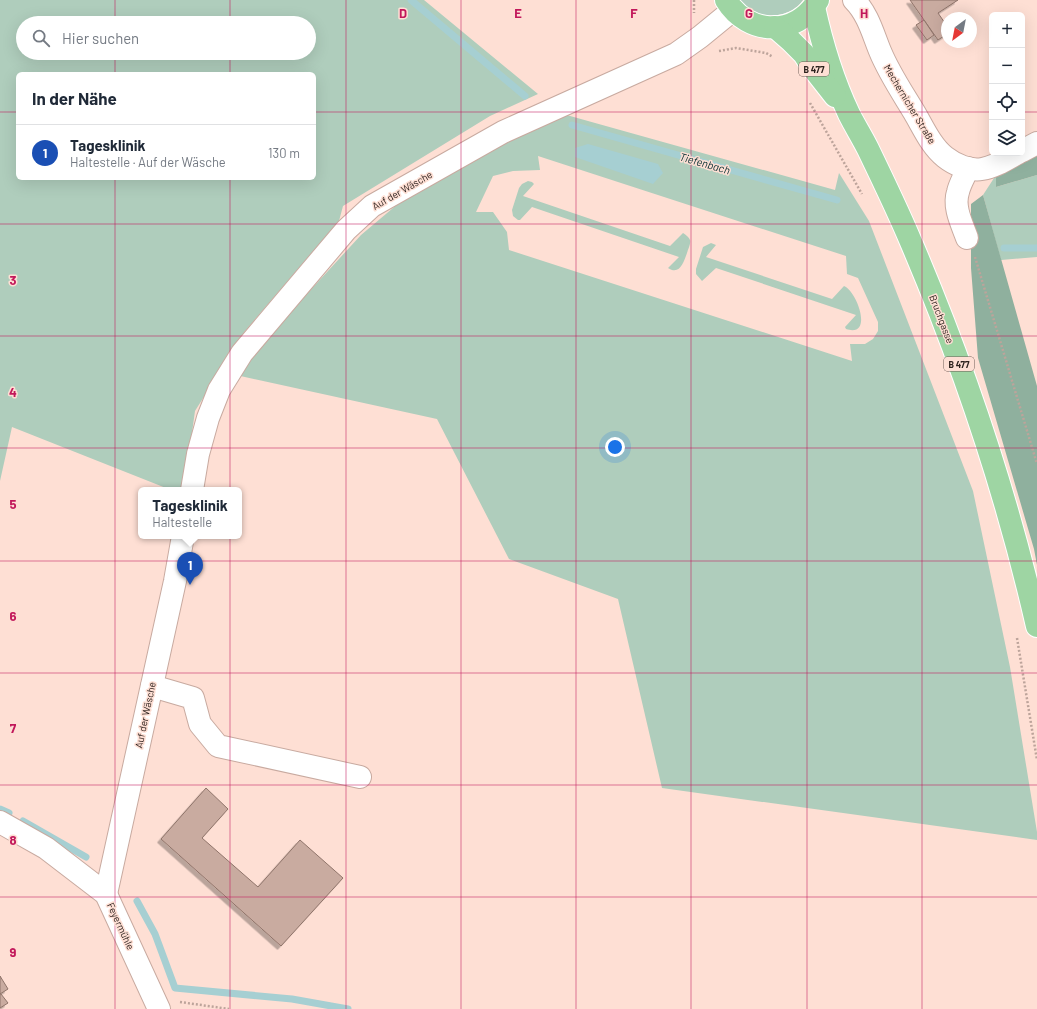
<!DOCTYPE html>
<html lang="de">
<head>
<meta charset="utf-8">
<style>
  body { margin:0; font-family:Barlow,sans-serif; background:#f2f2f3; color:#1f2937 }
  .controls { position:absolute; right:12px; top:12px; display:grid; overflow:hidden; border-radius:6px; box-shadow:0 4px 16px #0002 }
  .controls button { width:36px; height:36px; display:grid; place-items:center; padding:0; border:0; border-bottom:1px solid #e0e1e3; background:#fff; color:#1f2937; font:20px sans-serif }
  .compass { position:absolute; left:941px; top:12px; width:36px; height:36px; border-radius:50%; background:#fff; box-shadow:0 4px 16px #0002; rotate:212deg }
  .you { position:absolute; left:615px; top:447px; width:14px; height:14px; margin:-10px; border:3px solid #fff; border-radius:50%; background:#1a73e8; box-shadow:0 0 0 6px #1a73e833 }
  .badge { display:grid; place-items:center; width:26px; height:26px; border-radius:50%; background:#2563eb; color:#fff; font-size:13px; font-weight:700 }
  .pin { position:absolute; translate:-50% -33px; filter:drop-shadow(0 1px 2px #0008) }
  .pin::after { content:''; position:absolute; top:21px; width:14px; height:12px; background:inherit; clip-path:polygon(0 0,100% 0,50% 100%) }
  .popup { position:absolute; left:138px; top:487px; width:104px; height:52px; box-sizing:border-box; display:grid; place-content:center; border-radius:6px; background:#fff; filter:drop-shadow(0 1px 3px #0005); font-size:13px; white-space:nowrap; color:#747a83 }
  .popup b { font-size:15px; color:#1f2937 }
  .popup::after { content:''; position:absolute; left:50%; top:100%; margin-left:-8px; border:8px solid transparent; border-top-color:#fff }
  .list { margin:0; padding:0; list-style:none }
  h2 { display:flex; justify-content:space-between; align-items:center; height:52px; margin:0; padding:0 16px; font-size:17px }
  h2 small { font-size:13px; font-weight:400; color:#747a83 }
  .list li { display:grid; grid-template-columns:26px 1fr auto; gap:12px; align-items:center; box-sizing:border-box; height:56px; padding:0 16px; border-top:1px solid #e0e1e3 }
  .list b { display:block; font-size:15px; white-space:nowrap }
  .list p { margin:0; font-size:13px; white-space:nowrap; color:#747a83 }
  .list em { font-size:13px; font-style:normal; color:#747a83 }
  .icon { flex:none; width:22px; height:22px; fill:none; stroke:currentColor; stroke-width:2; stroke-linecap:round; stroke-linejoin:round }
  .map { position:relative; flex:none; width:1037px; height:1009px; overflow:hidden }
  .search { position:absolute; background:#fff; box-shadow:0 4px 16px #0002; left:16px; top:16px; width:300px; height:44px; display:flex; align-items:center; gap:10px; box-sizing:border-box; padding:0 14px; border-radius:22px; color:#747a83; font-size:15px }
  .panel { position:absolute; background:#fff; box-shadow:0 4px 16px #0002; left:16px; top:72px; width:300px; height:108px; border-radius:6px }
  .map>svg:first-child { display:block }
</style>
</head>
<body>
<div class="map">
<svg width="1037" height="1009" viewBox="0 0 1037 1009">
  <defs>
    <filter id="shadow"><feDropShadow dx="-3.5" dy="3.5" stdDeviation="0" flood-color="#0004"/></filter>
  </defs>
  <rect width="100%" height="100%" fill="#fedfd4"/>
  <g fill="#afcdbc" fill-rule="evenodd">
    <path d="M 0,0 L 424,0 L 538,94 L 490,116 L 343,206 L 339,221 L 245,331 L 195,411 L 184,490 L 171,490 L 12,427 L 0,481 ZM 23,23 L 309,23 L 309,53 L 23,53 ZM 18,74 L 314,74 L 314,178 L 18,178 Z"/>
    <path d="M 740,0 L 803,0 C 792,17 766,20 749,9 C 746,6 743,3 740,0 Z"/>
    <path d="M 563,114 L 835,190 L 839,173 L 869,221 L 973,491 L 1010,667 L 1037,832 L 1037,840 L 662,788 L 618,599 L 509,559 L 437,419 L 236,375 L 247,359 L 361,235 L 425,181 ZM 538,156 L 846,256 L 847,274 L 858,278 L 878,322 L 878,331 L 873,339 L 865,344 L 850,344 L 852,361 L 509,250 L 507,232 L 493,212 L 476,212 L 493,176 L 513,171 L 540,170 Z"/>
    <path d="M 996,175 L 996,187 L 1037,175 L 1037,257 L 1001,260 L 983,195 Z"/>
    <path d="M 528,181 L 532,182 L 534,184 L 523,196 L 670,246 L 683,233 C 686,235 689,237 690,240 C 691,244 688,249 687,253 C 684,261 680,276 668,268 L 679,257 L 532,207 L 520,220 L 518,220 L 513,216 L 512,210 L 519,188 L 522,184 Z"/>
    <path d="M 711,243 L 716,245 L 706,257 L 832,299 L 844,286 C 857,291 874,338 846,329 L 845,327 L 856,315 L 716,268 L 702,281 L 696,274 L 696,269 L 703,247 Z"/>
  </g>
  <g fill="#8fb09e">
    <path d="M 1037,155 L 1037,175 L 996,187 L 996,175 Z"/>
    <path d="M 983,195 L 1037,386 L 1037,565 L 1034,549 L 978,358 L 971,268 L 971,204 Z"/>
  </g>
  <path fill="#a6cfd2" d="M 588,144 L 658,164 L 663,173 L 653,184 L 575,157 L 575,148 Z"/>
  <g fill="none" stroke-linecap="round" stroke-linejoin="round">
    <g stroke="#a6cfd2" stroke-width="7">
      <path d="M 411,0 L 525,96"/>
      <path d="M 572,125 L 837,200"/>
      <path d="M 1004,248 L 1037,248"/>
      <path d="M 0,809 L 9,813"/>
      <path d="M 23,821 L 86,857"/>
      <path d="M 137,901 L 155,934 L 175,988 L 292,999 L 348,1009"/>
    </g>
  </g>
  <g fill="#c9aba0" stroke="#8f746a" filter="url(#shadow)">
    <path d="M 910,0 L 958,0 L 938,13 L 947,26 L 947,34 L 938,40 Z"/>
    <path d="M 924,20 L 934,35 L 927,40 L 916,25 Z"/>
    <path d="M 206,788 L 228,809 L 202,838 L 258,887 L 300,840 L 343,878 L 281,946 L 161,839 Z"/>
    <path d="M 0,976 L 8,989 L 0,994 Z"/>
    <path d="M 0,994 L 1,994 L 8,1003 L 0,1008 Z"/>
  </g>
  <g fill="none" stroke-linecap="round" stroke-linejoin="round">
    <g stroke="#c8aaa0" stroke-width="24">
      <g id="minor">
        <path d="M 854,0 C 868,14 873,34 880,51 C 889,73 902,92 914,112 C 923,127 931,146 945,157 C 955,165 970,171 982,169 C 995,167 1007,159 1018,153"/>
        <path d="M 1022,151 L 1037,143"/>
        <path d="M 967,238 C 962,224 953,207 958,192 C 960,183 965,176 968,168"/>
        <path d="M 192,490 L 198,454 L 208,418 L 219,390 L 242,353 L 346,230 L 372,206 L 503,132 L 676,54 L 700,37 L 733,10"/>
        <path d="M 152,686 L 193,698 L 200,724 L 218,746 L 360,777"/>
        <path d="M 0,822 L 46,848 L 106,894 L 159,1009"/>
        <path d="M 106,894 L 175,581 L 183,536"/>
      </g>
    </g>
    <g stroke="#fff" stroke-width="24">
      <g id="major">
        <path d="M 726,0 C 748,36 797,37 818,0"/>
        <path d="M 814,7 C 822,44 833,80 849,114 C 855,126 862,137 868,149 C 883,180 898,211 911,242 C 964,366 1007,495 1037,626"/>
        <path d="M 775,27 L 791,41 L 804,54 L 813,68 L 835,96"/>
      </g>
    </g>
    <g stroke="#bda49b" stroke-width="2.5" stroke-dasharray="2 2" stroke-linecap="butt">
      <path d="M 694,0 L 694,13"/>
      <path d="M 719,51 L 736,48 L 766,53 L 773,57"/>
      <path d="M 810,103 L 862,194"/>
      <path d="M 975,257 L 1037,464"/>
      <path d="M 1017,638 L 1037,760"/>
      <path d="M 180,1002 L 229,1009"/>
    </g>
    <use href="#minor" stroke="#fff" stroke-width="22"/>
    <use href="#major" stroke="#9ed5a3" stroke-width="22"/>
  </g>
  <path fill="none" stroke="#c2185b" stroke-width="1" stroke-opacity="0.55" d="M 115,0 L 115,23M 230,0 L 230,23M 346,0 L 346,1009M 461,0 L 461,1009M 576,0 L 576,1009M 691,0 L 691,1009M 807,0 L 807,1009M 922,0 L 922,1009M 115,53 L 115,74M 230,53 L 230,74M 0,112 L 18,112M 314,112 L 992,112M 1022,112 L 1037,112M 115,178 L 115,1009M 230,178 L 230,1009M 0,224 L 1037,224M 0,336 L 1037,336M 0,448 L 1037,448M 0,561 L 1037,561M 0,673 L 1037,673M 0,785 L 1037,785M 0,897 L 1037,897"/>
  <g text-anchor="middle" dominant-baseline="central" stroke-width="3" stroke-linejoin="round" paint-order="stroke">
    <g fill="#fedfd4" stroke="#6c5b55" stroke-width="1">
      <rect x="799" y="62" width="30" height="14" rx="3"/>
      <rect x="944" y="357" width="30" height="14" rx="3"/>
    </g>
    <g font-size="9" font-weight="bold" fill="#2d221e">
      <text x="814" y="69">B 477</text>
      <text x="959" y="364">B 477</text>
    </g>
    <g font-size="10" fill="#2d221e" stroke="#fedfd4">
      <text transform="translate(910 104) rotate(59)">Mechernicher Straße</text>
      <text transform="translate(402 190) rotate(-30)">Auf der Wäsche</text>
      <text transform="translate(942 319) rotate(69)">Bruchgasse</text>
      <text transform="translate(145 715) rotate(-78)">Auf der Wäsche</text>
      <text transform="translate(121 926) rotate(65)">Feyermühle</text>
    </g>
    <g font-size="11" font-style="italic" fill="#073134" stroke="#fedfd4">
      <text transform="translate(705 163) rotate(16)">Tiefenbach</text>
    </g>
  </g>
  <g font-size="13" text-anchor="middle" font-weight="bold" fill="#c2185b" stroke="#fedfd4" stroke-width="3" stroke-linejoin="round" paint-order="stroke">
    <text x="403" y="18">D</text>
    <text x="518" y="18">E</text>
    <text x="634" y="18">F</text>
    <text x="749" y="18">G</text>
    <text x="864" y="18">H</text>
    <text x="13" y="285">3</text>
    <text x="13" y="397">4</text>
    <text x="13" y="509">5</text>
    <text x="13" y="621">6</text>
    <text x="13" y="733">7</text>
    <text x="13" y="845">8</text>
    <text x="13" y="957">9</text>
  </g>
</svg>
<div class="controls">
<button>+</button>
<button>−</button>
<button><svg class="icon" aria-label="locate" viewBox="0 0 24 24"><circle cx="12" cy="12" r="6"/><path d="M12 2v4M12 18v4M2 12h4M18 12h4"/></svg></button>
<button><svg class="icon" aria-label="layers" viewBox="0 0 24 24"><path d="M12 4l9 5-9 5-9-5zM3 14l9 5 9-5"/></svg></button>
</div>
<svg class="compass" viewBox="-18 -18 36 36"><path d="M0-13l5 13h-10z" fill="#e53935"/><path d="M0 13l5-13h-10z" fill="#747a83"/></svg>
<div class="you"></div>
<div class="pin badge" style="left:190px;top:585px;background:#1a4fb4">1</div>
<div class="popup"><b>Tagesklinik</b>Haltestelle</div>
<div class="search"><svg class="icon" aria-label="search" viewBox="0 0 24 24"><circle cx="10" cy="10" r="6"/><path d="M15 15l6 6"/></svg>Hier suchen</div>
<section class="panel">
<h2>In der Nähe<small></small></h2>
<ul class="list">
<li><span class="badge" style="background:#1a4fb4">1</span><div><b>Tagesklinik</b><p>Haltestelle · Auf der Wäsche</p></div><em>130 m</em></li>
</ul>
</section>
</div>
</body>
</html>
